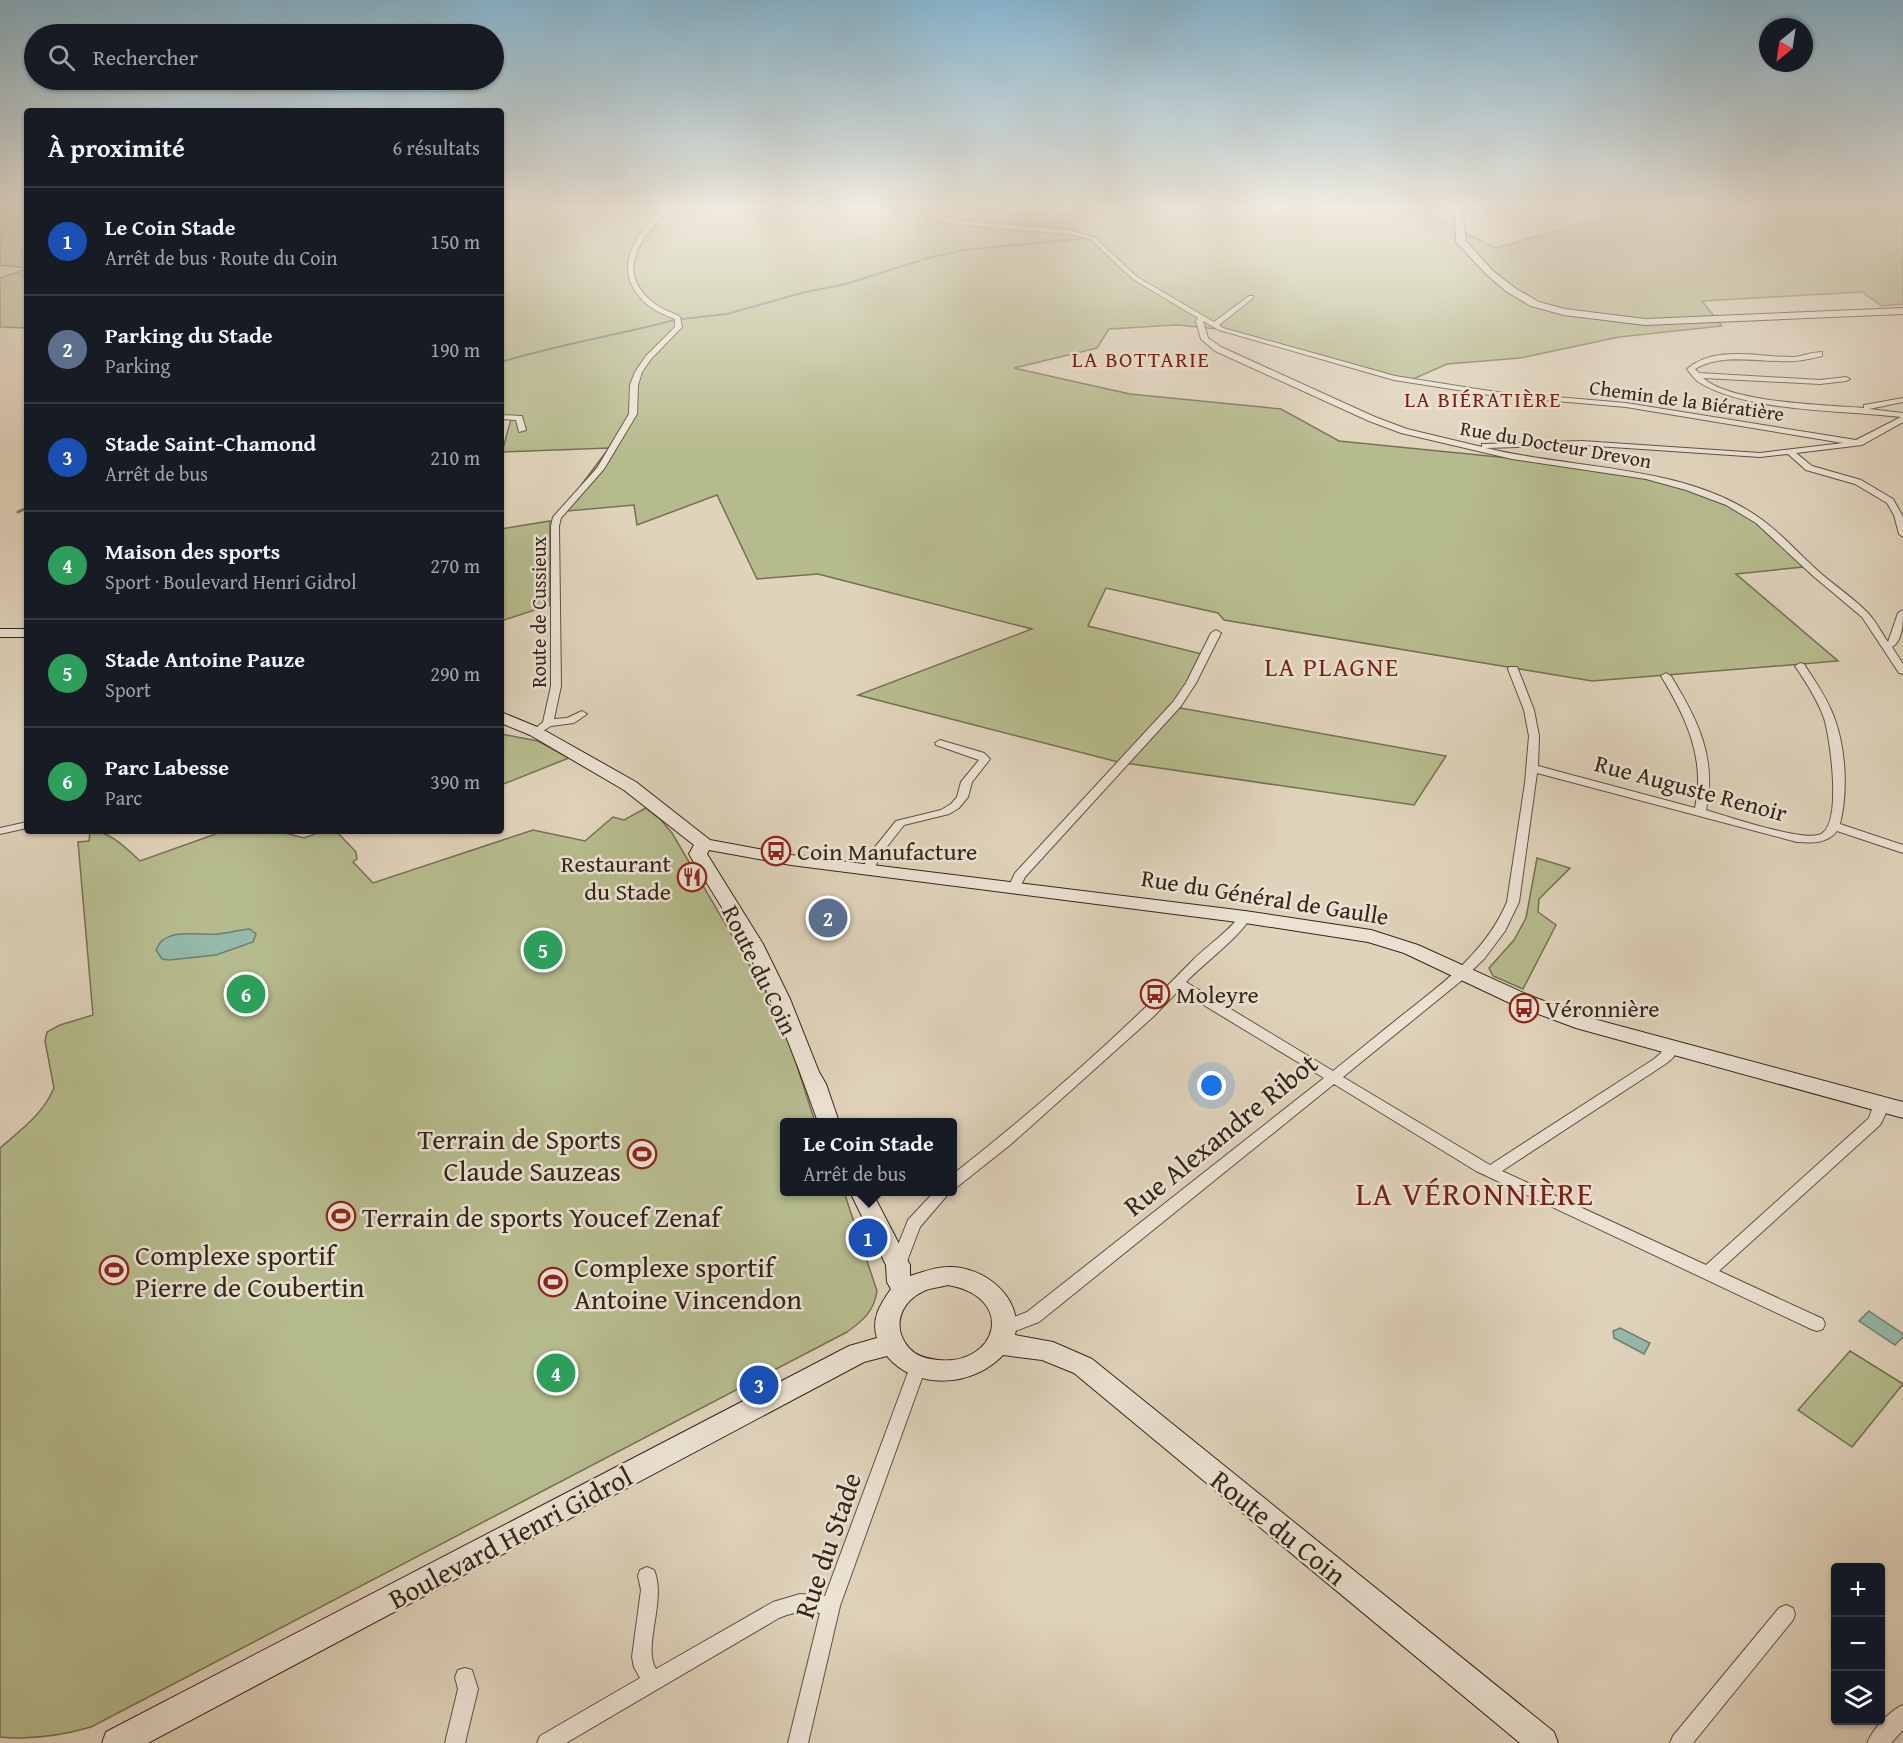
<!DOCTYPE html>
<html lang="fr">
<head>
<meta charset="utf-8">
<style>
  body { margin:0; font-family:"Gentium Book Plus",serif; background:#242831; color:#f1f3f6 }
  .controls { position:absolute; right:18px; bottom:18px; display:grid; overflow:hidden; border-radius:6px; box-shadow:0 2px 4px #0004 }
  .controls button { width:54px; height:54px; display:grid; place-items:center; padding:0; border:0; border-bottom:2px solid #363941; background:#171b24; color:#f1f3f6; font:30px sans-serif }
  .compass { position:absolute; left:1759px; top:18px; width:54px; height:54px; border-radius:50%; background:#171b24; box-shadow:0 2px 4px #0004; rotate:210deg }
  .you { position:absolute; left:1212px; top:1086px; width:21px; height:21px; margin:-15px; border:4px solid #fff; border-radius:50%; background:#1a73e8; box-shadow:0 0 0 9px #1a73e833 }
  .badge { display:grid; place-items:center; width:39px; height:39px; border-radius:50%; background:#c59692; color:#fff; font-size:20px; font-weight:700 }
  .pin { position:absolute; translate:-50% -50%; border:3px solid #fff; box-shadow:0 2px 6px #0006 }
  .popup { position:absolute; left:780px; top:1118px; width:177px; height:78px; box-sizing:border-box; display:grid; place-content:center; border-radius:6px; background:#171b24; filter:drop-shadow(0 2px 4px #0005); font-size:20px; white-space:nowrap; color:#9ea1a6 }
  .popup b { font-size:22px; color:#f1f3f6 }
  .popup::after { content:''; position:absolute; left:50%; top:100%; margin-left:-12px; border:12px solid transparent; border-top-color:#171b24 }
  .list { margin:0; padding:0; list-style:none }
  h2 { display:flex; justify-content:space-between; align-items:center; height:78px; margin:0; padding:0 24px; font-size:26px }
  h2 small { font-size:20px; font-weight:400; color:#9ea1a6 }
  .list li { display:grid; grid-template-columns:39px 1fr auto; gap:18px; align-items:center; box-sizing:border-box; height:108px; padding:0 24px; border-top:2px solid #363941 }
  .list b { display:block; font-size:22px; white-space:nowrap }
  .list p { margin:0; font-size:20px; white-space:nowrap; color:#9ea1a6 }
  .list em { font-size:20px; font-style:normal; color:#9ea1a6 }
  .icon { flex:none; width:33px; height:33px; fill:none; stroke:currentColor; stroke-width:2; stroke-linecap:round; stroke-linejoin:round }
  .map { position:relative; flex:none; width:1903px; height:1743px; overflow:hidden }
  .search { position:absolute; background:#171b24; box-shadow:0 2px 4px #0004; left:24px; top:24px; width:480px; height:66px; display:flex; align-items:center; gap:15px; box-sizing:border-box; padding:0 21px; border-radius:33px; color:#9ea1a6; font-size:22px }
  .panel { position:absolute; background:#171b24; box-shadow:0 2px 4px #0004; left:24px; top:108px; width:480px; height:726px; border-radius:6px }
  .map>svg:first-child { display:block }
</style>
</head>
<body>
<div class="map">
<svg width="1903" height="1743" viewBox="0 0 1903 1743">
  <rect width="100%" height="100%" fill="#e0d3bb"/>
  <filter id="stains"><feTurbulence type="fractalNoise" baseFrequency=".00333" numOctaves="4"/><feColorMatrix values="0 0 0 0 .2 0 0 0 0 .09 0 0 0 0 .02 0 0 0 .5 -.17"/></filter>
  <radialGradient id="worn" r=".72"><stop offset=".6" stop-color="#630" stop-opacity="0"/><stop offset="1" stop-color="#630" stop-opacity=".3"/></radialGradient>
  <g fill="#b6bb8d" stroke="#747053" stroke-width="1.5">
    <path d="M 0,207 L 27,207 L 27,268 L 0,265 Z"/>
    <path d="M 501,207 L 1303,207 L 1301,211 L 1417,210 L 1496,248 L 1612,215 L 1678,207 L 1903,207 L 1903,304 L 1882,306 L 1862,292 L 1702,301 L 1722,326 L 1619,337 L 1520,358 L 1447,364 L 1411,380 L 1271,344 L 1227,330 L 1177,325 L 1109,329 L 1097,348 L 1014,368 L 1130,394 L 1281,409 L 1339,441 L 1609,468 L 1660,478 L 1737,506 L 1796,551 L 1803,567 L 1736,574 L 1838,661 L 1592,681 L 1224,620 L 1218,613 L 1106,588 L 1088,626 L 1202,654 L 1180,708 L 1446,756 L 1414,805 L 1118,762 L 858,695 L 1032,629 L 818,574 L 757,579 L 717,495 L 637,525 L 634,505 L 568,511 L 582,484 L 609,448 L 503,452 L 501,456 L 511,419 L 501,417 Z"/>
    <path d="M 27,269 L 27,328 L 0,327 L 0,278 Z"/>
    <path d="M 550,521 L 550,605 L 501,621 L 501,529 Z"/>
    <path d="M 501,734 L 538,741 L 569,758 L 501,785 Z"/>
    <path d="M 646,808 L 661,820 L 672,833 L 783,1022 L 815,1122 L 784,1122 L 784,1192 L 844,1192 L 877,1291 C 874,1311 863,1321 847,1332 L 91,1727 C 60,1736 32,1740 0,1737 L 0,1148 C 21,1130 43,1114 54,1088 L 45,1041 L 47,1032 L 60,1025 L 93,1015 L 78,842 L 89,841 L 90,831 C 110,831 125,847 140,861 L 224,831 L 277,831 L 304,838 L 323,831 L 336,831 L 356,852 L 357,859 L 353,862 L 373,883 L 533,830 L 585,841 L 613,817 L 624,820 Z"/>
    <path d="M 1537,858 L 1570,868 L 1539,899 L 1538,912 L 1556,925 L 1523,989 L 1493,976 L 1489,968 L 1514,940 L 1526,918 Z"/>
    <path d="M 1850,1351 L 1903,1384 L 1852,1447 L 1798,1410 Z"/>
  </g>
  <g fill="#95b9aa" stroke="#6e7e70" stroke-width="1.5">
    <path d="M 250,929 L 256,934 L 253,942 L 216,955 L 169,960 L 162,959 L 156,950 C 164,926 199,936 217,934 C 228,933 239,930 250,929 Z"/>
    <path d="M 1869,1311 L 1903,1334 L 1903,1337 L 1895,1345 L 1859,1321 Z"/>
    <path d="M 1620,1328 L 1650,1343 L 1644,1354 L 1614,1338 L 1613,1331 Z"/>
  </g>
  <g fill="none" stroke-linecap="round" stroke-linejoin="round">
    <g stroke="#6e7e70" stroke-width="2">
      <path d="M 924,259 L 964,250 L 1088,238"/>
      <path d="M 682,319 L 727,314 L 805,292 L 842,285 L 919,261"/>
      <path d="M 501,362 C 558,345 617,335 675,320"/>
    </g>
    <path stroke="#6e7e70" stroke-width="3" d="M 18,512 L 27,508"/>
    <g stroke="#5e5142" stroke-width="2">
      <g id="street">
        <path d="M 665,207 L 672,207 C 643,235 611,271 655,304 C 663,310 672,312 680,317 L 682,327 L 651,359 L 642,372 L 638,385 L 637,414 L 604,469 L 561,518 L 559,526 L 561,686 L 554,719 L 567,718 L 582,711 L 587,714 L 574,723 L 551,726 L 536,735 L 531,732 L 543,722 L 551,686 L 551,526 L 553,517 L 597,468 L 629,414 L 630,385 L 635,372 L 646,356 L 675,327 L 675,319 C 666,315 657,312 649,306 C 609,273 633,235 665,207 Z"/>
        <path d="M 900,207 L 911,207 L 953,220 L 1068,230 L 1094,237 L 1137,277 L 1214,322 L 1249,296 L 1253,296 L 1253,298 L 1219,325 L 1223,328 L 1395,376 L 1496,392 L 1626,403 L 1856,440 L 1901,417 C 1846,410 1749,412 1702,384 C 1694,380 1692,375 1687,369 C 1716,344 1760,358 1794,357 C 1803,356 1812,352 1822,352 L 1822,356 C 1807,360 1794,362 1779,361 C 1750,361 1721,354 1695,369 L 1699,373 L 1820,380 L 1846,377 L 1850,379 L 1846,381 L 1820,384 L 1703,378 C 1731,403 1825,405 1864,408 L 1864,405 L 1903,398 L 1903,402 L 1869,409 L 1903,413 L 1903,422 L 1862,445 L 1796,453 L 1812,466 L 1861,480 L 1893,499 L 1903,517 L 1903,537 L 1899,534 L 1894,515 L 1887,503 L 1855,484 L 1806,470 L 1788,454 L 1760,457 L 1582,445 L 1486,448 C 1575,470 1685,464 1761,519 C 1782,534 1799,554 1818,571 C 1834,585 1852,597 1867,612 C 1875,620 1881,632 1888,642 L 1898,613 L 1903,610 C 1903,622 1903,641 1892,647 L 1903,664 L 1903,674 L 1899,673 L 1862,617 L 1812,575 L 1756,523 L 1726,505 L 1686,490 L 1646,479 L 1512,459 L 1401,433 L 1369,421 L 1215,351 L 1201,339 L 1196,321 L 1198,318 L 1133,279 L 1090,239 L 1068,234 L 952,224 ZM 1203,321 L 1219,330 L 1394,380 L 1496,396 L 1626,407 L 1843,443 L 1760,453 L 1582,441 L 1485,444 L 1482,444 L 1482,447 L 1407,429 L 1375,417 L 1221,347 L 1208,338 Z"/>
        <path d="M 501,415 L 522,416 L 526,430 L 519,432 L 516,420 L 501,419 Z"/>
        <path d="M 1216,630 L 1221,633 L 1196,683 L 1181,706 L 1025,877 L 1018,891 L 1010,891 L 1008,888 L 1015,873 L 1173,702 L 1186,683 L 1211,633 Z"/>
        <path d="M 1800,663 L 1804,664 C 1815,681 1827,698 1834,717 C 1846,749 1848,792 1840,824 L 1903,845 L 1903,853 L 1837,831 C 1827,844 1812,843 1797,842 L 1537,773 L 1519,902 L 1505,931 L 1484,959 L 1461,981 L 1343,1077 L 1490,1165 L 1654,1059 L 1661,1053 L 1664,1045 L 1674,1045 C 1680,1054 1671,1060 1664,1065 L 1502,1171 L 1706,1265 L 1869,1118 L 1875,1100 L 1885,1100 C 1890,1108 1884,1118 1880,1125 L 1719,1271 L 1823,1319 L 1825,1324 L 1823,1329 L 1817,1331 L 1811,1329 L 1476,1171 L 1334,1084 L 1039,1322 L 1005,1335 L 999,1333 L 997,1328 L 999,1323 L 1027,1312 L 1324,1078 L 1179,990 L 1154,1016 L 1010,1145 L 957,1187 L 952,1189 L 952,1175 C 1036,1109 1117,1038 1191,962 C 1207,945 1228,933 1241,914 L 1249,914 L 1251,917 C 1238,939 1205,962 1186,982 L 1333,1071 C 1357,1052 1381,1032 1405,1013 C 1445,982 1487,950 1507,902 L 1525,783 L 1529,736 L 1524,710 L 1508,669 L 1509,667 L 1517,667 L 1518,669 L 1534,710 L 1539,736 L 1538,766 L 1695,808 C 1706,759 1686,717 1661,676 L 1666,673 L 1671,676 C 1698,720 1717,758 1706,810 C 1729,817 1798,840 1818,835 C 1844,830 1830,737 1824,718 C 1817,699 1806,682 1795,666 Z"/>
        <path d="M 940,740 L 984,753 L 990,759 L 972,782 L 968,797 L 959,808 L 949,814 L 904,825 L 882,853 L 872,873 L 864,873 L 862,870 L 871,852 L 896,821 L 941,810 L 951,804 L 957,797 L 961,782 L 979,760 L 936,745 L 935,743 Z"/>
        <path d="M 27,822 L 27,828 L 0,834 L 0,828 Z"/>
        <path d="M 934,1192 L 950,1192 L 920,1227 L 904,1269 L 898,1271 L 892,1269 L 890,1265 L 908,1220 Z"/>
        <path d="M 918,1360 L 924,1362 L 926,1367 L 840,1606 L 808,1743 L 788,1743 L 820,1613 C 805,1610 793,1612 779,1618 L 566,1743 L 537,1743 L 540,1736 L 640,1678 L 634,1667 L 632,1657 L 641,1590 L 638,1576 L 640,1570 L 647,1567 L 654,1570 C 667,1600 642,1647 656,1669 L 773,1602 L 800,1594 L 825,1596 L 910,1367 L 912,1362 Z"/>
        <path d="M 1786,1605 L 1793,1608 L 1795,1614 L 1793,1620 L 1693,1743 L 1670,1743 L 1673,1736 L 1779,1608 Z"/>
        <path d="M 465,1668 L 472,1670 L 478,1689 L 465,1743 L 445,1743 L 458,1689 L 455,1677 L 458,1670 Z"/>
        <path d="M 1903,1705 L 1903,1730 L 1891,1743 L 1867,1743 C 1873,1729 1889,1711 1903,1705 Z"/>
      </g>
    </g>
    <g stroke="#332619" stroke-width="2">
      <g id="secondary">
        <path d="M 1454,207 L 1462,207 L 1466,241 L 1493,271 L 1515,288 L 1539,302 L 1565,309 L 1645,319 L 1903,308 L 1903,314 L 1645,325 L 1564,315 L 1531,306 L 1507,292 L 1487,275 L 1456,242 Z"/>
        <rect x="0" y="629" width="27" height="8"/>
        <path d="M 501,712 L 542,729 L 636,782 L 710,840 L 791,855 L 1245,911 L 1371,930 L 1418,945 L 1528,995 L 1590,1018 L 1903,1102 L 1903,1118 L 1576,1028 L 1514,1005 L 1404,953 L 1368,942 L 1245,923 L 791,865 L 709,850 L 707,854 L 763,944 L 790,999 L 819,1072 L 826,1084 L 839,1122 L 818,1122 C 797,1063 774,1001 744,945 C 727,914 707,884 689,854 L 694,845 L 624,790 L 530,735 L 501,723 Z"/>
        <path d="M 850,1192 L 872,1192 L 910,1265 L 910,1276 C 922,1272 936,1267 947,1267 C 983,1265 1024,1298 1015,1335 L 1053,1342 L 1092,1359 L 1554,1732 L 1558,1743 L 1520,1743 L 1074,1373 L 1042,1360 L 1003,1355 C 973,1387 916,1391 887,1356 L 864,1362 L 148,1743 L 102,1743 L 106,1732 L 849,1346 L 877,1338 C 871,1318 880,1305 891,1289 L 887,1282 L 886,1265 ZM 948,1285 C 1017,1297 998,1366 938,1360 C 928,1359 917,1357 909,1348 C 891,1327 900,1301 926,1290 C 932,1288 941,1287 948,1285 Z"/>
      </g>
    </g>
    <use href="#street" fill="#ebe2d3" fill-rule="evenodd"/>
    <use href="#secondary" fill="#ebe2d3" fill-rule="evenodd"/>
  </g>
  <linearGradient id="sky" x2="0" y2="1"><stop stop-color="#87b6cf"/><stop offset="0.46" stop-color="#f1ebe0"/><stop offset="1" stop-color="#f1ebe0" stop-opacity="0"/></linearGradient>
  <rect width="1903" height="451" fill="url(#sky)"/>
  <defs>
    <g id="bus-ring" transform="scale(1.5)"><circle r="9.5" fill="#ebe2d3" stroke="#8f2418" stroke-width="1.5"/><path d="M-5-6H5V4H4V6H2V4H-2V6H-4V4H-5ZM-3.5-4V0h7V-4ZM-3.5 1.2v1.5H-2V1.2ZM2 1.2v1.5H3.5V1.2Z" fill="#8f2418"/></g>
    <g id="restaurant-ring" transform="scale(1.5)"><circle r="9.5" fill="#ebe2d3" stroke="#8f2418" stroke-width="1.5"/><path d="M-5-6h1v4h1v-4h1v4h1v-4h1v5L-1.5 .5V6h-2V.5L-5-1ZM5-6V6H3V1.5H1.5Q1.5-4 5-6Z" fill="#8f2418"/></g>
    <g id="stadium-ring" transform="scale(1.5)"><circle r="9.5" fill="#ebe2d3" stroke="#8f2418" stroke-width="1.5"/><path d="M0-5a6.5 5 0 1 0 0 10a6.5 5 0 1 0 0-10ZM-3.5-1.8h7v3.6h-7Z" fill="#8f2418"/></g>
  </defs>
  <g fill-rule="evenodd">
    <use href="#bus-ring" x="776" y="851"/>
    <use href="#restaurant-ring" x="692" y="877"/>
    <use href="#bus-ring" x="1155" y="994"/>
    <use href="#bus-ring" x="1524" y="1008"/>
    <use href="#stadium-ring" x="642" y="1154"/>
    <use href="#stadium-ring" x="341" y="1216"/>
    <use href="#stadium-ring" x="114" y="1270"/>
    <use href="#stadium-ring" x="553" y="1282"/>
  </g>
  <g text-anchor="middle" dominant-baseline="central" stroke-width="5" stroke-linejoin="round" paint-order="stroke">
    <g font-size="20" fill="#332619" stroke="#ebe2d3">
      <text transform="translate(1687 400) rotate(8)">Chemin de la Biératière</text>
      <text transform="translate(1556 444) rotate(10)">Rue du Docteur Drevon</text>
      <text transform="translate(538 612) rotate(-90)">Route de Cussieux</text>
    </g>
    <g font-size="22" letter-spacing="1.5" fill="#7a1f14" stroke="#ebe2d3">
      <text x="1141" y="359">LA BOTTARIE</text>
      <text x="1483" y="399">LA BIÉRATIÈRE</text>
    </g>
    <g font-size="24" fill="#332619" stroke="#ebe2d3">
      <text transform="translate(1691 788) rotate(15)">Rue Auguste Renoir</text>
      <text transform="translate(1265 897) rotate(9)">Rue du Général de Gaulle</text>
      <text transform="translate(760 970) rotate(64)">Route du Coin</text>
    </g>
    <g font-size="24" fill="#332619" stroke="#ebe2d3" text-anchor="start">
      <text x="797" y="851">Coin Manufacture</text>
      <text x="671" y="863" text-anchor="end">Restaurant<tspan x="671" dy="28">du Stade</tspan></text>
      <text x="1176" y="994">Moleyre</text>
      <text x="1545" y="1008">Véronnière</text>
    </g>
    <g font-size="26" letter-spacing="1.5" fill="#7a1f14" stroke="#ebe2d3">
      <text x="1332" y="666">LA PLAGNE</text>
    </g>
    <g font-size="28" fill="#332619" stroke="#ebe2d3">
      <text transform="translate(1220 1134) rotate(-39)">Rue Alexandre Ribot</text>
      <text transform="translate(1279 1527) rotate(39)">Route du Coin</text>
      <text transform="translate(510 1537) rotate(-28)">Boulevard Henri Gidrol</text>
      <text transform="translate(827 1545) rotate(-71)">Rue du Stade</text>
    </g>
    <g font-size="28" fill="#332619" stroke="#ebe2d3" text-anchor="start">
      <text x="621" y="1138" text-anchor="end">Terrain de Sports<tspan x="621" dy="32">Claude Sauzeas</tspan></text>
      <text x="362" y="1216">Terrain de sports Youcef Zenaf</text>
      <text x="135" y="1254">Complexe sportif<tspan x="135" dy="32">Pierre de Coubertin</tspan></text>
      <text x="574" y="1266">Complexe sportif<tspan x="574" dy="32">Antoine Vincendon</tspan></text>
    </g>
    <g font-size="32" letter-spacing="1.5" fill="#7a1f14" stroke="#ebe2d3">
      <text x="1475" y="1193">LA VÉRONNIÈRE</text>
    </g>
  </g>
  <rect width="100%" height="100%" filter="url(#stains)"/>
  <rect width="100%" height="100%" fill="url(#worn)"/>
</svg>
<div class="controls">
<button>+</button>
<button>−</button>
<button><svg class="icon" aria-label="layers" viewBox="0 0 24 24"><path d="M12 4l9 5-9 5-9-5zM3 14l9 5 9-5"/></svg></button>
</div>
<svg class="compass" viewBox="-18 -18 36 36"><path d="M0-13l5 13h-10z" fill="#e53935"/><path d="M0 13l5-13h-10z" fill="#9ea1a6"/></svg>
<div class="you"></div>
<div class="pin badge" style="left:868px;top:1238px;background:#1a4fb4">1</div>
<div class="popup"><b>Le Coin Stade</b>Arrêt de bus</div>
<div class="pin badge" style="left:828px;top:918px;background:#5c6f8a">2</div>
<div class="pin badge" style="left:759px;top:1385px;background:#1a4fb4">3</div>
<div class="pin badge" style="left:556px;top:1373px;background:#2e9e5b">4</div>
<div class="pin badge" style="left:543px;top:950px;background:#2e9e5b">5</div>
<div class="pin badge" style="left:246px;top:994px;background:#2e9e5b">6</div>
<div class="search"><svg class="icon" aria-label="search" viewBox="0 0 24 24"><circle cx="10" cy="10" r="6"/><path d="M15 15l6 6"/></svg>Rechercher</div>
<section class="panel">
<h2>À proximité<small>6 résultats</small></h2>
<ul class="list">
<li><span class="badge" style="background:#1a4fb4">1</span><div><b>Le Coin Stade</b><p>Arrêt de bus · Route du Coin</p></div><em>150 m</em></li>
<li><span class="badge" style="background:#5c6f8a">2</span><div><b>Parking du Stade</b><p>Parking</p></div><em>190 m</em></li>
<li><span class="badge" style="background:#1a4fb4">3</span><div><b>Stade Saint-Chamond</b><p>Arrêt de bus</p></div><em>210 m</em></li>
<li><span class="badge" style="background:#2e9e5b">4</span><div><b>Maison des sports</b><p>Sport · Boulevard Henri Gidrol</p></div><em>270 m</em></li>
<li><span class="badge" style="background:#2e9e5b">5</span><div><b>Stade Antoine Pauze</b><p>Sport</p></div><em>290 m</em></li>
<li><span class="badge" style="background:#2e9e5b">6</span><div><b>Parc Labesse</b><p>Parc</p></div><em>390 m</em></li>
</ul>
</section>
</div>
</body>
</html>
